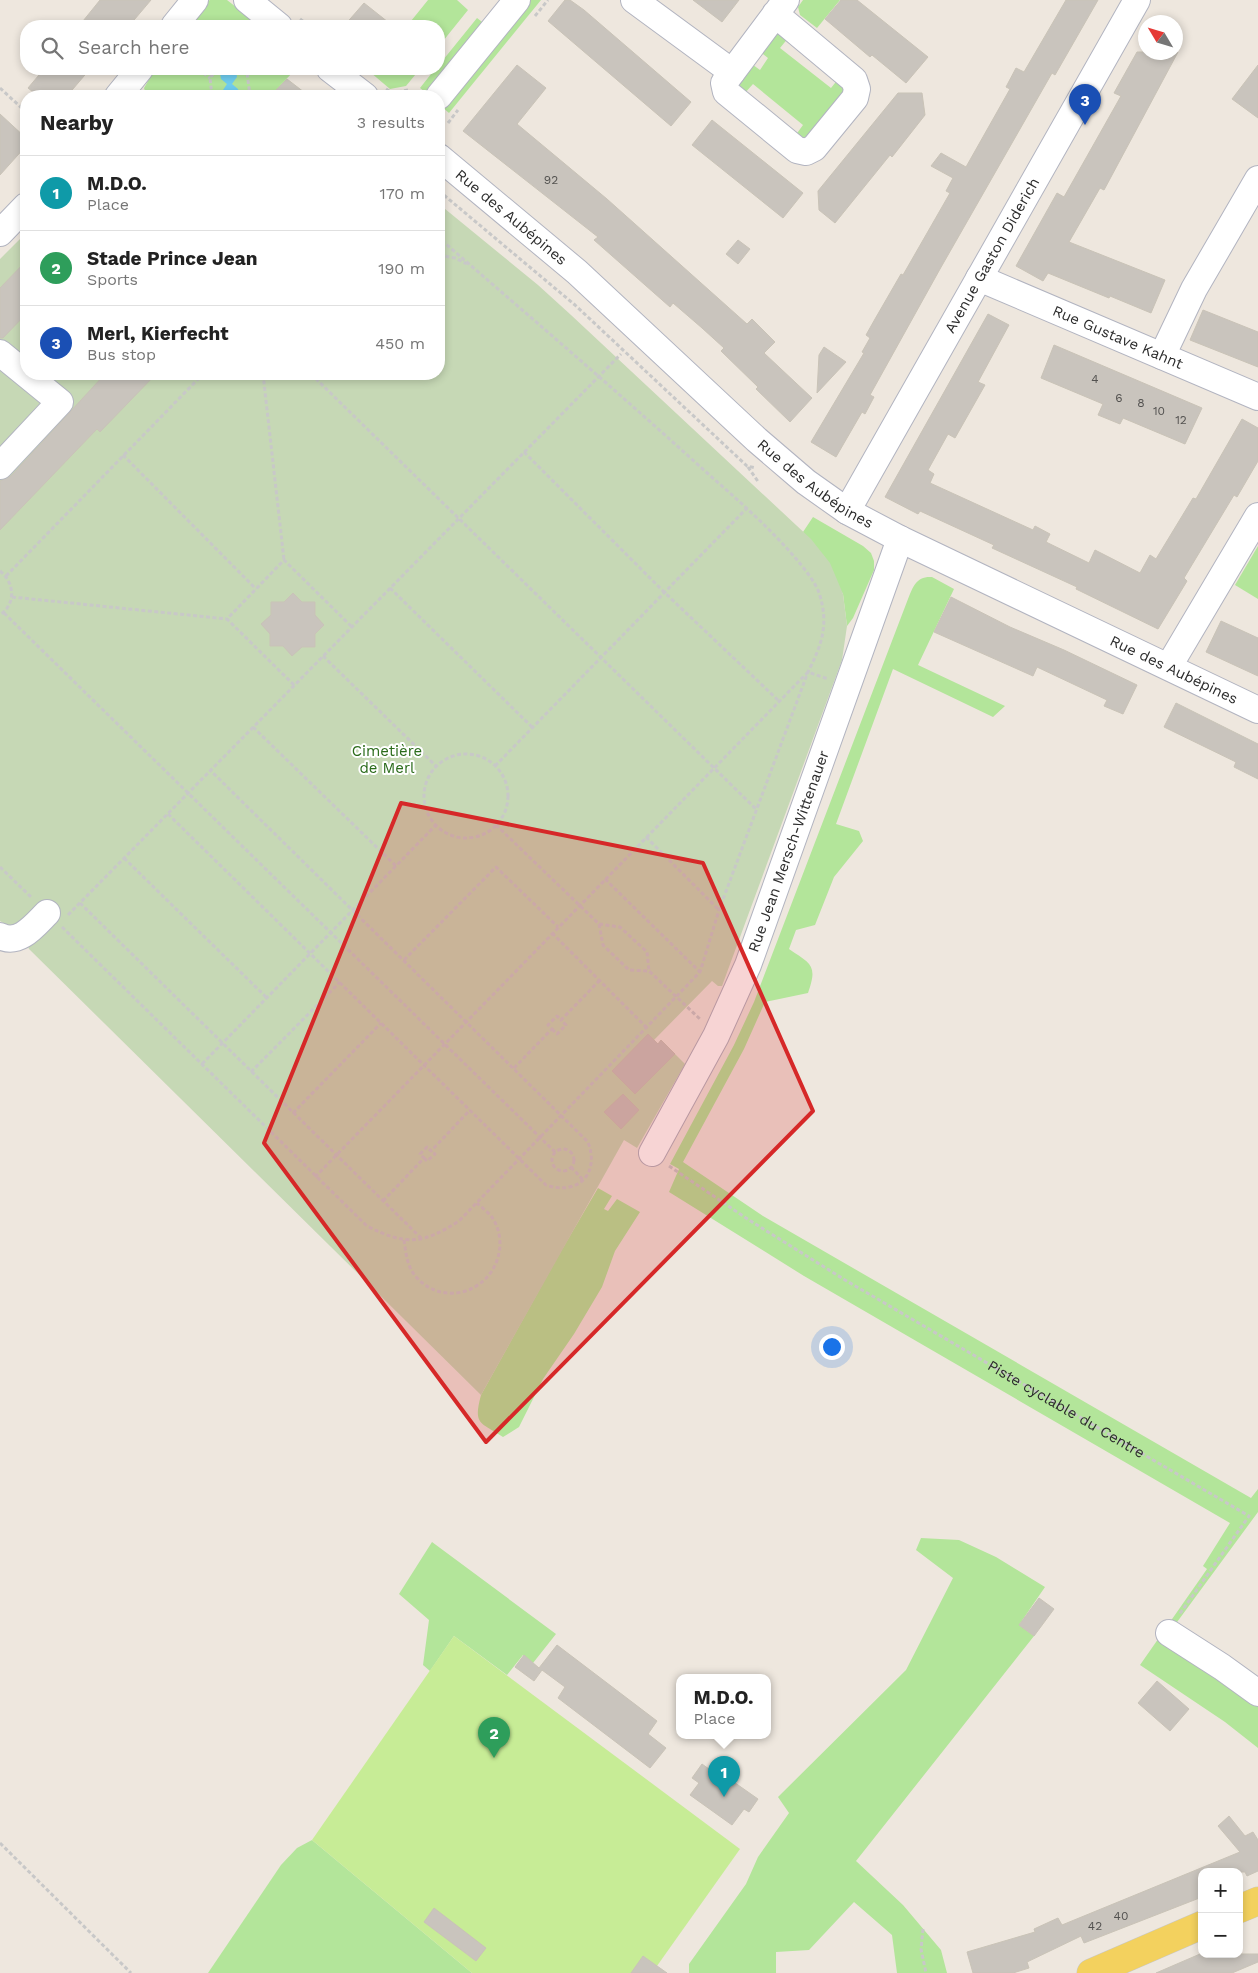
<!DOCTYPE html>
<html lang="en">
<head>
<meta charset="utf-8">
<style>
  body { margin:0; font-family:"Work Sans",sans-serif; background:#f2f2f2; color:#222 }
  .controls { position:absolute; right:15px; bottom:15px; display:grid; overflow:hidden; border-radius:10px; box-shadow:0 2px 8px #0003 }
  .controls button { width:45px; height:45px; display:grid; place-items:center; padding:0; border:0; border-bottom:1px solid #e0e0e0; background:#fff; color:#222; font:25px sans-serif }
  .compass { position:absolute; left:1138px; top:15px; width:45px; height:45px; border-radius:50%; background:#fff; box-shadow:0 2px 8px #0003; rotate:308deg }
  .you { position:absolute; left:831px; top:1346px; width:18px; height:18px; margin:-12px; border:4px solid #fff; border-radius:50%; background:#1a73e8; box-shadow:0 0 0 8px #1a73e833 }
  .badge { display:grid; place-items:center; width:32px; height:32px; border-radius:50%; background:#7c3aed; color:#fff; font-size:16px; font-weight:700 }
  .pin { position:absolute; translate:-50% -41px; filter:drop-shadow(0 1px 2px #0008) }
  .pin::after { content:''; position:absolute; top:26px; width:18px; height:15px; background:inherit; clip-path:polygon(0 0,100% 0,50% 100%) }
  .popup { position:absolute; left:676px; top:1674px; width:95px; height:65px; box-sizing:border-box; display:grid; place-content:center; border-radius:10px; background:#fff; filter:drop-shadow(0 1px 4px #0005); font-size:16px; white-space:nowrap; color:#767676 }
  .popup b { font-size:19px; color:#222 }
  .popup::after { content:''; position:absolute; left:50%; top:100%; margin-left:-10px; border:10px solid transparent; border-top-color:#fff }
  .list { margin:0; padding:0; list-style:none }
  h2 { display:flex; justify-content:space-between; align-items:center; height:65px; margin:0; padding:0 20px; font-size:21px }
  h2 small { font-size:16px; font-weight:400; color:#767676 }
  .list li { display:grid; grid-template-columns:32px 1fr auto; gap:15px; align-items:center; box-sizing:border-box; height:75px; padding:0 20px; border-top:1px solid #e0e0e0 }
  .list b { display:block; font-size:19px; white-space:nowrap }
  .list p { margin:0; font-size:16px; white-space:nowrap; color:#767676 }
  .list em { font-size:16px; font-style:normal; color:#767676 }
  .icon { flex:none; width:28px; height:28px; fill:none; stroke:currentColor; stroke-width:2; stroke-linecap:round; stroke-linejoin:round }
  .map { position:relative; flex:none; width:1258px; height:1973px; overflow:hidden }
  .search { position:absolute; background:#fff; box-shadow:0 2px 8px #0003; left:20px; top:20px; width:425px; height:55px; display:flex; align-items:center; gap:12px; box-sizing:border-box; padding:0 18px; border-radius:20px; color:#767676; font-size:19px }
  .panel { position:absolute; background:#fff; box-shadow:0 2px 8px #0003; left:20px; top:90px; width:425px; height:290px; border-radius:20px }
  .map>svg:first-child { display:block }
</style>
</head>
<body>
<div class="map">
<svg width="1258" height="1973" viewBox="0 0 1258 1973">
  <rect width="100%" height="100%" fill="#eee7de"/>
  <g fill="#b3e59a">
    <path d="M 210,0 L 227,0 L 260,26 L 183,26 L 202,4 Z"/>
    <path d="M 428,0 L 457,0 L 468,10 L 439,46 L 439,26 L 407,26 Z"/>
    <path d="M 528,0 L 541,0 L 449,113 L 442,107 Z"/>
    <path d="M 803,0 L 840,0 L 817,28 L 800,15 L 798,7 Z"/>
    <path d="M 477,18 L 486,25 L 429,95 L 420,88 L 435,69 L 439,69 L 439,65 Z"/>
    <path d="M 778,30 L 789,37 L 780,48 L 831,88 L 839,78 L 848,91 L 805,141 L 795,136 L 803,125 L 753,84 L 744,94 L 736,88 L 749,62 L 760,70 L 768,58 L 758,50 Z"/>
    <path d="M 155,69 L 291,69 L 294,71 L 270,96 L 182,96 L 174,90 L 169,96 L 141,96 L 145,91 L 144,88 Z"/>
    <path d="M 372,69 L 420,69 L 406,86 L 390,89 L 370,72 Z"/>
    <path d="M 813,517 L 863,546 L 871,553 L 874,561 L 874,570 L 853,618 L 847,626 L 843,594 L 803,532 Z"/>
    <path d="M 1258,546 L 1258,599 L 1235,585 Z"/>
    <path d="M 932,577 L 954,589 L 918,665 L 1005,706 L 993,717 L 893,669 L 836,824 L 859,831 L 863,841 L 834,877 L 815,925 L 796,930 L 789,949 C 811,964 818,965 808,993 L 765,1002 L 744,1049 L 683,1162 L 763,1216 L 1251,1498 L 1258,1489 L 1258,1512 L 1169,1633 L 1258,1693 L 1258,1748 L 1225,1722 L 1140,1665 L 1207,1569 L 1203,1566 L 1230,1523 L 804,1276 L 669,1192 L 679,1169 L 670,1164 L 734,1045 L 754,1002 L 908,599 C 913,587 916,576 932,577 Z"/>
    <path d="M 598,1188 L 612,1196 L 604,1209 L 608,1211 L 617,1199 L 640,1212 L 615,1251 L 602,1287 L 574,1334 L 543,1379 L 519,1427 L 503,1437 C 480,1422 473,1425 481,1395 L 557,1258 Z"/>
    <path d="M 921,1538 L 959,1540 L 996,1557 L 1045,1587 L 1019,1625 L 1034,1636 L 856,1861 L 903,1905 L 941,1950 L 947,1973 L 897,1973 L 892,1935 L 854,1902 L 809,1950 L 776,1952 L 776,1973 L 689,1973 L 689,1964 L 746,1884 L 758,1857 L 789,1813 L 778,1797 L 906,1670 L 953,1578 L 916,1550 Z"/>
    <path d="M 432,1542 L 556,1634 L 533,1663 L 523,1655 L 507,1675 L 454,1636 L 430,1671 L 423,1665 L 429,1620 L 399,1594 Z"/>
    <path d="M 312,1840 L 472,1973 L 208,1973 L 281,1865 L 297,1848 Z"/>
  </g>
  <path fill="#c6d8b5" d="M 439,204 L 538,285 L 571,315 L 811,539 L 830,563 L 843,594 L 847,626 L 842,660 L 722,986 L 718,986 L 712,981 L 654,1040 L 658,1044 L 661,1040 L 685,1064 L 637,1148 L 624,1140 L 481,1395 L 29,949 L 24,936 L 0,921 L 0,259 L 26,233 L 26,374 L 439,374 Z"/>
  <path fill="#c7ec96" d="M 454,1636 L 740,1849 L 652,1973 L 472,1973 L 312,1840 Z"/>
  <path fill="#70cef1" d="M 225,69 L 231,69 L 236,72 L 237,77 L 232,84 L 238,89 L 239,93 L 237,96 L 223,96 L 223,90 L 227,84 L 221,79 L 220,73 Z"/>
  <g fill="#c9c4bd" stroke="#c9c3b7">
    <path d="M 100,0 L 151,0 L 129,26 L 79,26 Z"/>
    <path d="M 565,0 L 570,0 L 584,10 L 691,102 L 671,126 L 548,21 Z"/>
    <path d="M 693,0 L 739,0 L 722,22 Z"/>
    <path d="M 841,0 L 857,0 L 928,57 L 906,83 L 872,55 L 870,57 L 825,19 Z"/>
    <path d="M 1066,0 L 1098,0 L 1055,75 L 1052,73 L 940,269 L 870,395 L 874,397 L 865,414 L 862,412 L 836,457 L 811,442 L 864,353 L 862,352 L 870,338 L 866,335 L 875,319 L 901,274 L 903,275 L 950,193 L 946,191 L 953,178 L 931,166 L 941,153 L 966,167 L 1010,89 L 1006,87 L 1016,68 L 1024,72 Z"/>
    <path d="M 364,3 L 393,26 L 344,26 Z"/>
    <path d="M 1137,52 L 1178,52 L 1104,190 L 1100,188 L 1069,242 L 1165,280 L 1151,313 L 1110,296 L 1109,298 L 1048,273 L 1043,281 L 1016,266 L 1057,193 L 1064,197 L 1121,96 L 1114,93 Z"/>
    <path d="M 517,65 L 546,88 L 517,124 L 607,199 L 747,324 L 752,319 L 775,342 L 764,353 L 812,398 L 790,422 L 756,389 L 758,387 L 721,351 L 724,348 L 702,328 L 673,303 L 670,307 L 594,240 L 598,237 L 463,131 Z"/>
    <path d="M 1258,65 L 1258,118 L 1232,99 Z"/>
    <path d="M 44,69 L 90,69 L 67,96 L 38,96 L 28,88 Z"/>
    <path d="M 287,79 L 309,96 L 270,96 Z"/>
    <path d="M 898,93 L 922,93 L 925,115 L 892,157 L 890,155 L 835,223 L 819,210 L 818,191 Z"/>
    <path d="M 0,114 L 26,138 L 26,146 L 0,175 Z"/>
    <path d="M 712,120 L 803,193 L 783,218 L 692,145 Z"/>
    <path d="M 738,240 L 750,249 L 738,264 L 726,254 Z"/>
    <path d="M 26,261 L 26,314 L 3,338 L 0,338 L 0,288 Z"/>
    <path d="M 1203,310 L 1258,332 L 1258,367 L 1190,340 Z"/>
    <path d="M 988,314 L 1009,325 L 978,382 L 985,385 L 955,438 L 948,434 L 928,470 L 934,474 L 930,483 L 1033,530 L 1035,526 L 1050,534 L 1046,542 L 1089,563 L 1095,550 L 1140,573 L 1150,555 L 1156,559 L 1193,498 L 1196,499 L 1242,419 L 1258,428 L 1258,461 L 1237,497 L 1234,495 L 1184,578 L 1187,581 L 1158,629 L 1076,589 L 1077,587 L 992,548 L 994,545 L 920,511 L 918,514 L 885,497 Z"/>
    <path d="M 1054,345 L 1202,408 L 1185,444 L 1123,418 L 1120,424 L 1098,415 L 1103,404 L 1041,378 Z"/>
    <path d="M 824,347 L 846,362 L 817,393 L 819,355 Z"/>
    <path d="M 105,374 L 156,374 L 100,432 L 97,429 L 0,530 L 0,481 L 11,476 Z"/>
    <path d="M 293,593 L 302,602 L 315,602 L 315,615 L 324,625 L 315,634 L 315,647 L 302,647 L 292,656 L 283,646 L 270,646 L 270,634 L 261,624 L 271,615 L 271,602 L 284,602 Z"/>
    <path d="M 951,597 L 1010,627 L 1064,650 L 1137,685 L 1123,714 L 1104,706 L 1107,700 L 1037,667 L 1033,676 L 934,632 Z"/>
    <path d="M 1221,621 L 1258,638 L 1258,676 L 1206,652 Z"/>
    <path d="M 1176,703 L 1258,744 L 1258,779 L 1234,767 L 1236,762 L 1164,727 Z"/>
    <path d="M 648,1034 L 658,1044 L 661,1040 L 675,1054 L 635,1094 L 612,1071 Z"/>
    <path d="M 623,1094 L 639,1110 L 621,1129 L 604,1112 Z"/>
    <path d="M 1039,1598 L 1054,1609 L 1034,1636 L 1019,1625 Z"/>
    <path d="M 557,1645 L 657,1721 L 648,1734 L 666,1748 L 650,1768 L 558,1698 L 565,1687 L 542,1670 L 534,1681 L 515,1667 L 524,1655 L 539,1668 Z"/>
    <path d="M 1157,1681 L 1189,1709 L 1170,1731 L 1138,1703 Z"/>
    <path d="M 702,1764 L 709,1769 L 711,1766 L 758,1799 L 749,1812 L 744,1809 L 732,1825 L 690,1795 L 699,1783 L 692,1778 Z"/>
    <path d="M 1229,1816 L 1245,1836 L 1253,1832 L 1258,1840 L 1258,1871 L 1247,1876 L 1245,1872 L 1202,1872 L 1202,1897 L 1084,1943 L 1081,1936 L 1027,1962 L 1029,1968 L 1013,1973 L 973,1973 L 967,1952 L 1035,1932 L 1034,1929 L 1058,1918 L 1062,1925 L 1240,1852 L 1218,1826 Z"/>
    <path d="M 434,1908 L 486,1948 L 476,1961 L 424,1922 Z"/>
    <path d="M 1200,1954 L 1258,1954 L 1258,1962 L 1232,1973 L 1156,1973 Z"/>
    <path d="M 643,1956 L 667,1973 L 631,1973 Z"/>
  </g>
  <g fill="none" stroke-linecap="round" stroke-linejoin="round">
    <g stroke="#b2b4c0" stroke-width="28">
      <g id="minor">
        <path d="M 247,0 L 279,26"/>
        <path d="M 634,0 L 732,72"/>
        <path d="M 775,14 L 854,80 L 857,89 L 855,98 L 814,148 L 806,152 L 797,150 L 726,92 L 724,83 L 786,0"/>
        <path d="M 174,26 L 195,0"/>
        <path d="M 330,69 L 365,96"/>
        <path d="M 118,96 L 140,69"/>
        <path d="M 439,96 L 517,0"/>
        <path id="s2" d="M 439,157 L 577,272 L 757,440 L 806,482 L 847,511 L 900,539 L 1258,710"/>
        <path d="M 0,233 L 26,206"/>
        <path id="s3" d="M 979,278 L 1258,397"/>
        <path d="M 0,353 L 60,402 L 0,466"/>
        <path d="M 1162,356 L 1194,289 L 1258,179"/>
        <path id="s4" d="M 847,511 L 1137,0"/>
        <path d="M 1169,666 L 1258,516"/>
        <path d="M 0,936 C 19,946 35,925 47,913"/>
        <path id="s5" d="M 652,1153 L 716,1036 L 748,965 L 900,539"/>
        <path d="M 1169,1633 L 1222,1667 L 1258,1693"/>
      </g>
    </g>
    <g stroke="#c8c8c8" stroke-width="29">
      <g id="major">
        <path d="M 1239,1909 L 1258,1901"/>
        <path d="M 1091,1973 L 1202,1925"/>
      </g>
    </g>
    <g stroke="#c8c8c8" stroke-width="3" stroke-dasharray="4 2.5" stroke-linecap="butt">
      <path d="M 535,16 L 548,0"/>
      <path d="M 300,19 L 309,26"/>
      <path d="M 198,69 L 210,78"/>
      <path d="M 243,69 L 247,72 L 250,96"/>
      <path d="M 0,88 L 26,112"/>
      <path d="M 386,89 L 392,93 L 408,90"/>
      <path d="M 212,96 L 210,78 L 217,69"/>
      <path d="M 448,123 L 458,110"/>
      <path d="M 439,191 L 575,305 L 747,466 L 756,468"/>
      <path d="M 439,255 L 455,258 L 467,264"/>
      <path d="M 263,374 L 284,560"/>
      <path d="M 311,374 L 757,810"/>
      <path d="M 524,452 L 664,592 L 779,701"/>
      <path d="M 123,455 L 256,589"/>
      <path d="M 748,467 L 759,483"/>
      <path d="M 0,571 C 15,583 16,604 0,615"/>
      <path d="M 6,576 L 203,374"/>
      <path d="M 390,588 L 532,727"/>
      <path d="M 12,597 L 227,619"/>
      <path d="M 4,613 L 555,1152"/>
      <path d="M 323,656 L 436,766"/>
      <path d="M 294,685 L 227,619 L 284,560 L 352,627"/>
      <path d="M 253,727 L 396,866"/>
      <circle cx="466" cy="796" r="42"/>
      <path d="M 495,766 L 747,508"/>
      <path d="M 168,814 L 546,1185 C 578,1196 600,1174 588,1142 L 210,770"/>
      <path d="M 496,825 L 599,924 L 603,945 L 629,970 L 649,971 L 701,1020"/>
      <path d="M 646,837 L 719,910"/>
      <path d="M 124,858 L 267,998"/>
      <path d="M 0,867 L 32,898"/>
      <path d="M 605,879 L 700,972"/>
      <path d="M 80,903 L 422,1239"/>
      <path d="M 68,915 L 621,354"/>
      <path d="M 599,924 L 620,927 L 647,952 L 649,971"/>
      <path d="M 62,927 L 367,1226 C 406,1246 423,1244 459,1221 L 700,972 L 719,910 L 808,672 C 821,646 829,626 820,596 C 817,584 806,571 798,561 C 770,528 738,500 706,472 C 618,392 528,315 439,238"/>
      <path d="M 552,933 L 646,1027"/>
      <path d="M 404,960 L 496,867 L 558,927"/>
      <path d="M 552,1029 L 557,1034 L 566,1025 L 561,1020"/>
      <path d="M 202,1064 L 436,825"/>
      <path d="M 514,1068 L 552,1029 L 548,1025 L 557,1016 L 561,1020 L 600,980"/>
      <path d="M 251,1072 L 340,982"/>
      <path d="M 293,1113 L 381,1023"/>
      <circle cx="563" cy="1160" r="11"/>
      <path d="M 424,1158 L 427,1161 L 435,1154 L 431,1151"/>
      <path id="s1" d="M 669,1166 L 749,1220 L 845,1280 L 1249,1516 L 1179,1615"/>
      <path d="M 571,1167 L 583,1180"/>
      <path d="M 315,1177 L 808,672 L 828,679"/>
      <path d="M 383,1201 L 424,1158 L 420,1154 L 427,1147 L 431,1151 L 470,1110"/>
      <path d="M 404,1240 C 406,1254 407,1268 418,1279 C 449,1310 499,1287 500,1244 C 500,1235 497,1223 491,1216 C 487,1211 481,1207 477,1203"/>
      <path d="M 0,1843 L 131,1973"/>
      <path d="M 923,1929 L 921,1949 L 926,1973"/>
    </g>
    <use href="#minor" stroke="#fff" stroke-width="26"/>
    <use href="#major" stroke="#f3d15e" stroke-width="28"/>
  </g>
  <path fill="#d62828" fill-opacity="0.2" stroke="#d62828" stroke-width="4" stroke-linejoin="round" d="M 401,803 L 703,863 L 813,1111 L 486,1442 L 264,1143 Z"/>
  <g text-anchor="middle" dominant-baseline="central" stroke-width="4" stroke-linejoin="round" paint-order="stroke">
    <g font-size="12" fill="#535250">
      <text x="551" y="180">92</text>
      <text x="1095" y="379">4</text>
      <text x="1119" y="398">6</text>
      <text x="1141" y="403">8</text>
      <text x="1159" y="411">10</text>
      <text x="1181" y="420">12</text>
      <text x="1121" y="1916">40</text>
      <text x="1095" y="1926">42</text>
    </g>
    <g font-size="15" fill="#2c2c2c" stroke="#fff">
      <text stroke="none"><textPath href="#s2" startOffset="94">Rue des Aubépines</textPath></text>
      <text stroke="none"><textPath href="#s4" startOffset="294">Avenue Gaston Diderich</textPath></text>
      <text stroke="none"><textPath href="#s3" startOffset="151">Rue Gustave Kahnt</textPath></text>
      <text stroke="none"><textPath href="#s2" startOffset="499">Rue des Aubépines</textPath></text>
      <text stroke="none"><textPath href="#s2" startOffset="904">Rue des Aubépines</textPath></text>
      <text stroke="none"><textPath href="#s5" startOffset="332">Rue Jean Mersch-Wittenauer</textPath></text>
      <text stroke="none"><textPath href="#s1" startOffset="466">Piste cyclable du Centre</textPath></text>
    </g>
    <g font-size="15" fill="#2a6b1a" stroke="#fff">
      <text x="387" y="751">Cimetière<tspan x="387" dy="17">de Merl</tspan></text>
    </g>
  </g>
</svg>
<div class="controls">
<button>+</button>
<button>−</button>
</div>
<svg class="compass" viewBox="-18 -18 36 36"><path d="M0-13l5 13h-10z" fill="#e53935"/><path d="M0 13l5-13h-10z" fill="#767676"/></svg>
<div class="you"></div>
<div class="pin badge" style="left:724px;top:1797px;background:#0f9aa8">1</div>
<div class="popup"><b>M.D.O.</b>Place</div>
<div class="pin badge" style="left:494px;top:1758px;background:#2e9e5b">2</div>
<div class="pin badge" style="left:1085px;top:125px;background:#1a4fb4">3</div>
<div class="search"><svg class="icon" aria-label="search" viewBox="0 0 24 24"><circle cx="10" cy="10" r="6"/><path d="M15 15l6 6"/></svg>Search here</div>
<section class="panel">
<h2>Nearby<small>3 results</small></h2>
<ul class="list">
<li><span class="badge" style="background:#0f9aa8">1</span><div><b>M.D.O.</b><p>Place</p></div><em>170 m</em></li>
<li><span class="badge" style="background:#2e9e5b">2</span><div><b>Stade Prince Jean</b><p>Sports</p></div><em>190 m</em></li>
<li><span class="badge" style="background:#1a4fb4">3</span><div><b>Merl, Kierfecht</b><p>Bus stop</p></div><em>450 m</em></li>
</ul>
</section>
</div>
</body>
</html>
